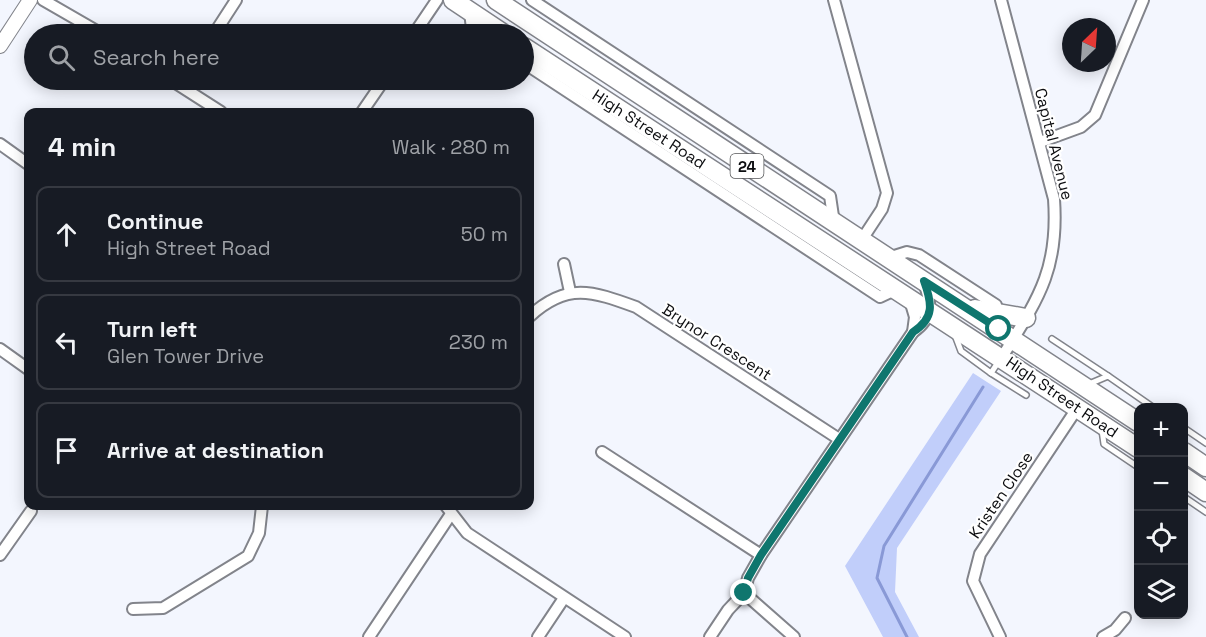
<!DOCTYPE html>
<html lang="en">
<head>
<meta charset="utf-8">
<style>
  body { margin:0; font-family:"Space Grotesk",sans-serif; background:#242831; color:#f1f3f6 }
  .controls { position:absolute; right:18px; bottom:18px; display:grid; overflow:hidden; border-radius:12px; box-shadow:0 3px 15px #0003 }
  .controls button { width:54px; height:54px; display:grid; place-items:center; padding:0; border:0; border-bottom:2px solid #363941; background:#171b24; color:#f1f3f6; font:30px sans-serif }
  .compass { position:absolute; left:1062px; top:18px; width:54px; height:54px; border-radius:50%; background:#171b24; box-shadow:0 3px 15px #0003; rotate:25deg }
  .stop { position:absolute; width:18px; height:18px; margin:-14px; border:4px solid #0f766e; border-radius:50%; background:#fff }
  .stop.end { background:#0f766e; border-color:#fff; box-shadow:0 2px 6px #0008 }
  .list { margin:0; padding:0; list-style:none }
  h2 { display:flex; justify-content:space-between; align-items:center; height:78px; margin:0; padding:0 24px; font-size:26px }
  h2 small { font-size:20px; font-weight:400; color:#9ea1a6 }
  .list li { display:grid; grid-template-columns:39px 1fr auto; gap:18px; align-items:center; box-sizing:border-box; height:96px; margin:0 12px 12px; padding:0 12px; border:2px solid #363941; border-radius:12px }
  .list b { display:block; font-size:22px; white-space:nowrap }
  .list p { margin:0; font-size:20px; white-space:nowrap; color:#9ea1a6 }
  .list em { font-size:20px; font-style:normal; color:#9ea1a6 }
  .icon { flex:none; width:33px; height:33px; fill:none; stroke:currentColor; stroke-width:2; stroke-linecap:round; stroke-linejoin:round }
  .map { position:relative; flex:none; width:1206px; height:637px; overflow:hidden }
  .search { position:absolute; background:#171b24; box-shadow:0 3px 15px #0003; left:24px; top:24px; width:510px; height:66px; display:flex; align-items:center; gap:15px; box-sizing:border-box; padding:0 21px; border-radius:33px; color:#9ea1a6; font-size:22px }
  .panel { position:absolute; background:#171b24; box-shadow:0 3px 15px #0003; left:24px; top:108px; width:510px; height:402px; border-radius:12px }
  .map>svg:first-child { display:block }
</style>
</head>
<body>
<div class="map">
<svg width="1206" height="637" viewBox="0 0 1206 637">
  <rect width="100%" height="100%" fill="#f3f6fe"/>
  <path fill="#c1cefa" d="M 973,373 L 1001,391 L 897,548 L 895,592 L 919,637 L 883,637 L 845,566 Z"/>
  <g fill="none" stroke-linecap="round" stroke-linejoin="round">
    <path stroke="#8999d6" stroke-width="3" d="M 907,637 L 877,578 L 884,546 L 983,387"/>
    <g stroke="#82848b" stroke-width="8">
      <g id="service">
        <path d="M 955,335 L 961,351 L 991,373"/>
        <path d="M 1052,339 L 1108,376"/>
        <path d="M 999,361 L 991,373 L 1026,395"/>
        <path d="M 1089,384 L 1108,376 L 1154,408"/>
        <path d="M 1184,428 L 1206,443"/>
        <path d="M 1102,430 L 1104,444 L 1138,467"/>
        <path d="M 1184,497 L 1206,512"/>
      </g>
    </g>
    <g stroke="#82848b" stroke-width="14">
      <g id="minor">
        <path d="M 43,0 L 102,34"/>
        <path d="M 532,0 L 830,196 L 834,223"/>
        <path d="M 834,0 L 887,193 L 882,209 L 861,241"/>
        <path d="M 1001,0 L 1054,199 C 1059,270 1038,299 1002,357"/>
        <path d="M 470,12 L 472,29 L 480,34"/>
        <path d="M 214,34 L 236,0"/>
        <path d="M 414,34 L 437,0"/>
        <path d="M 524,63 L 880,297 L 895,290"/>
        <path d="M 171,80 L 221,112"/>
        <path d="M 362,112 L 384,80"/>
        <path d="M 1040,142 L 1081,127 L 1095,115 L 1143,0"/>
        <path d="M 0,144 L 28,164"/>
        <path d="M 888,258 L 907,252 L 919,255 L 996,305"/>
        <path d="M 564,264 L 570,292"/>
        <path d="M 910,300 L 915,317 L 913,332"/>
        <path d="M 530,316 C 567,282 592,291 636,307 L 839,439"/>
        <path d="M 0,349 L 28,369"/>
        <path d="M 602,452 L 761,555"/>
        <path d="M 446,506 L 467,533 L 625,637"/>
        <path d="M 0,555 L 31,511"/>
        <path d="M 744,593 L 794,637"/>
        <path d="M 133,609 L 163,608 L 248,556 L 259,533 L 262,506"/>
        <path d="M 369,637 L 451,514"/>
        <path d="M 538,637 L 564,598"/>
        <path d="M 710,637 L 728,610 L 744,593 L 748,578 L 761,555 L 913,332 C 933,318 932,304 924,283"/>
        <path d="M 1000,637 L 973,581 L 980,554 L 1078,407"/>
        <path d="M 1103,637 L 1115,630 L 1125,618"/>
      </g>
    </g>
    <g stroke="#82848b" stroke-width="16">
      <path id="tertiary" d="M 0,46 L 30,0"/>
    </g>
    <g stroke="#82848b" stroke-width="21">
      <g id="primary">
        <path d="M 453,0 L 504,34"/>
        <path d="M 496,0 L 1138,422"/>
        <path d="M 524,47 L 1138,448"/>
        <path d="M 975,309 L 1026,318"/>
        <path d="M 1184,452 L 1206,467"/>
        <path d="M 1184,477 L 1206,492"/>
      </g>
    </g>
    <use href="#service" stroke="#fff" stroke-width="5"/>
    <use href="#minor" stroke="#fff" stroke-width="10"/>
    <use href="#tertiary" stroke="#fff" stroke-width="14"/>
    <use href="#primary" stroke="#fff" stroke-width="18"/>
  </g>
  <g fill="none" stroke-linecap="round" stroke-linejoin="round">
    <path stroke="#0f766e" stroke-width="8" d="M 744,593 L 748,578 L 761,555 L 913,332 C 935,318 932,303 924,281 L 999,329"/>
  </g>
  <g text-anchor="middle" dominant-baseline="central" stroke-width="4.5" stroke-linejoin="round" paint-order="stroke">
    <rect fill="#fff" stroke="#555658" stroke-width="1.5" x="730.5" y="154" width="33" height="24" rx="4.5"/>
    <g font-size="15" font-weight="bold" fill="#0c0d10">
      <text x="747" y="166">24</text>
    </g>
    <g font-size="16" fill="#0c0d10" stroke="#fff">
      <text transform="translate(649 129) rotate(33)">High Street Road</text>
      <text transform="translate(1054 144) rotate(76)">Capital Avenue</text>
      <text transform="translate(717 342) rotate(33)">Brynor Crescent</text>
      <text transform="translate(1062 397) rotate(34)">High Street Road</text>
      <text transform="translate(1001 495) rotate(-56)">Kristen Close</text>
    </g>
  </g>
</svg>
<div class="controls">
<button>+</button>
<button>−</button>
<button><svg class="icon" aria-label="locate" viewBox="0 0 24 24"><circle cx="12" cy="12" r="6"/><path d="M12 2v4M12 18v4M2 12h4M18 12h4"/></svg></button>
<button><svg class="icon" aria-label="layers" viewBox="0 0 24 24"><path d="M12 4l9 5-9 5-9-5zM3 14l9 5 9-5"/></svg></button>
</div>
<svg class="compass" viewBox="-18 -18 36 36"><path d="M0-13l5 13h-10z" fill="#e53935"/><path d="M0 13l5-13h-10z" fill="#9ea1a6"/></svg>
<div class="stop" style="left:999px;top:329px"></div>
<div class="stop end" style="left:744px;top:593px"></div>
<div class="search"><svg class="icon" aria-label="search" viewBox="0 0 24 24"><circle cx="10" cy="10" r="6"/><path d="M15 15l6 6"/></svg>Search here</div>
<section class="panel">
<h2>4 min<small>Walk · 280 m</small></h2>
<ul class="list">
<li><svg class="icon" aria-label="ahead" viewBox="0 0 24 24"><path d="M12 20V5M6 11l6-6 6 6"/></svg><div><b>Continue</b><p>High Street Road</p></div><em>50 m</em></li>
<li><svg class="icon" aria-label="left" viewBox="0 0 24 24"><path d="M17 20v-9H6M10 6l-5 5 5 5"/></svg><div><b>Turn left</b><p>Glen Tower Drive</p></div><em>230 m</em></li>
<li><svg class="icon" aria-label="arrive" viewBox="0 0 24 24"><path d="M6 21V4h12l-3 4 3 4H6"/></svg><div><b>Arrive at destination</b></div></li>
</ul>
</section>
</div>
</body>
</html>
